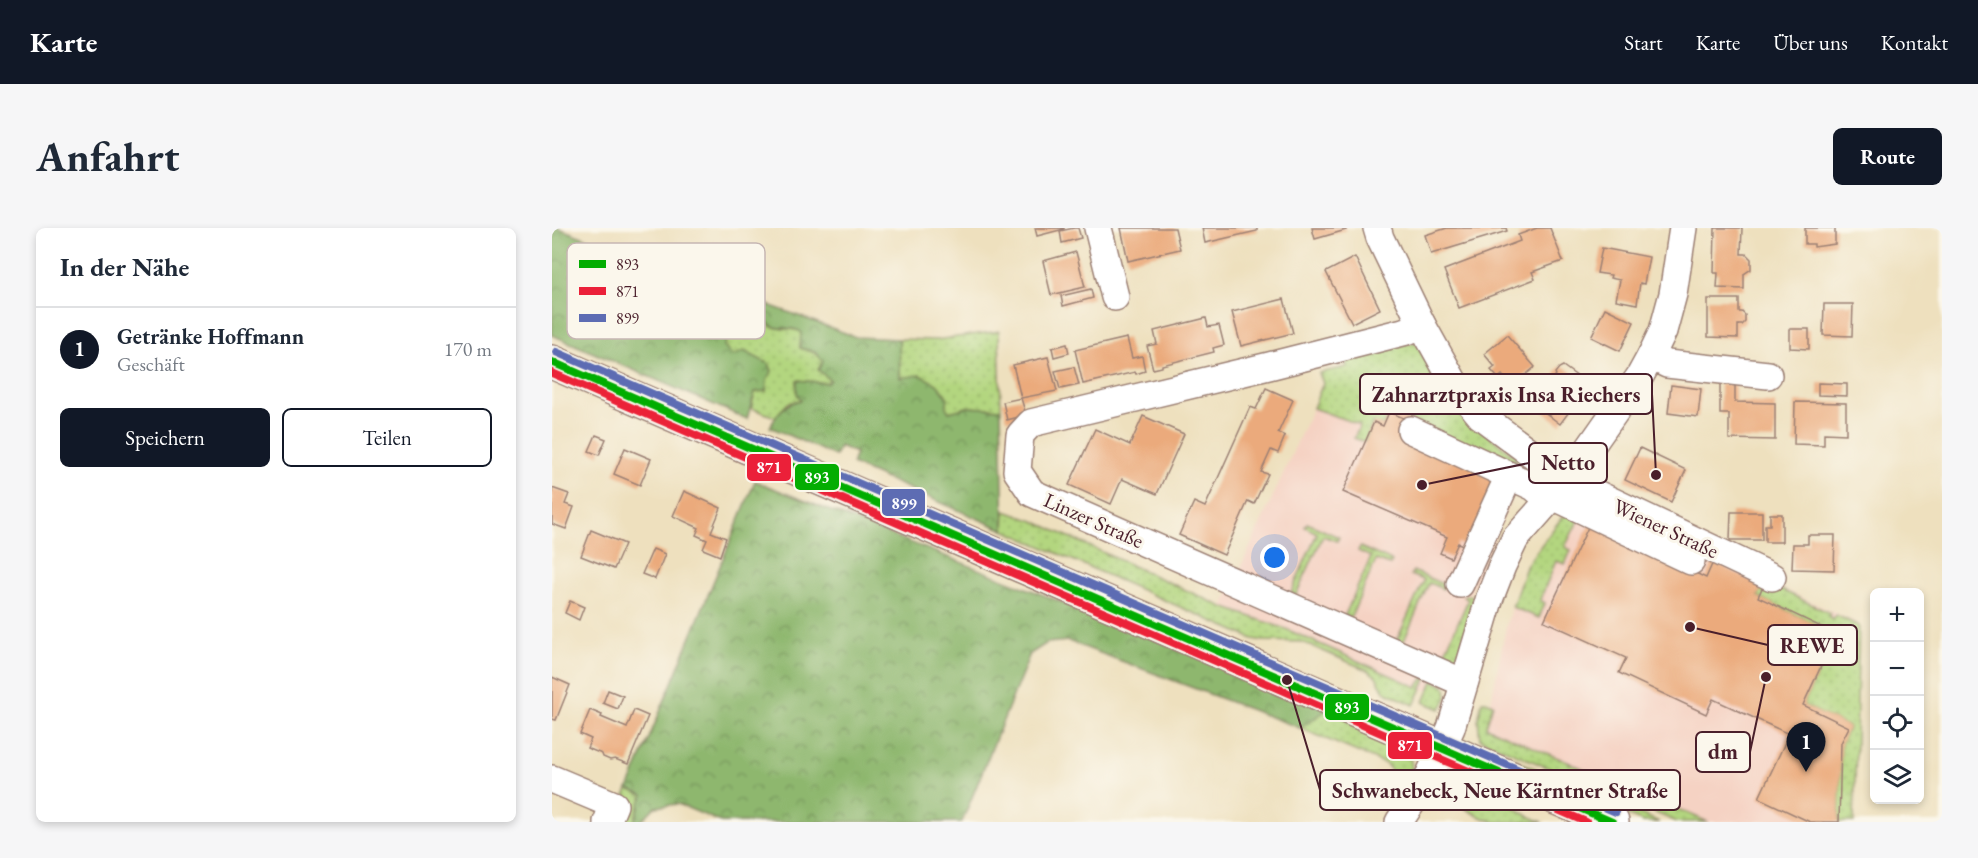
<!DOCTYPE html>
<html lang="de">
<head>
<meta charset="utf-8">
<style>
  body { margin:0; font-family:"EB Garamond",serif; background:#f6f6f7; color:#1f2937 }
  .controls { position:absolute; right:18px; bottom:18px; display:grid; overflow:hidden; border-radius:9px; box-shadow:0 3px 9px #0003 }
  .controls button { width:54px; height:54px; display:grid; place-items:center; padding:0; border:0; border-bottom:2px solid #e0e1e3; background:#fff; color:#1f2937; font:30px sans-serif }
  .you { position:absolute; left:723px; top:330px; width:21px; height:21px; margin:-15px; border:4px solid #fff; border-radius:50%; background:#1a73e8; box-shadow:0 0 0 9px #1a73e833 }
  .badge { display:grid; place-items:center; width:39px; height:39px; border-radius:50%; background:#111827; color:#fff; font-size:20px; font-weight:700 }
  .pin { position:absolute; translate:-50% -50px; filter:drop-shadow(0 2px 3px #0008) }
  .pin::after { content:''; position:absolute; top:32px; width:21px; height:18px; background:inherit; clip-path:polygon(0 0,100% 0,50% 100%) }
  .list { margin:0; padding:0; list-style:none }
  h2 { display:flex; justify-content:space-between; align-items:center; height:78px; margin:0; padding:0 24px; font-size:26px }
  h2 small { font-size:20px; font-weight:400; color:#747a83 }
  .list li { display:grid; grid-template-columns:39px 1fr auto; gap:18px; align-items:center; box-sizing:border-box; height:84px; padding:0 24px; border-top:2px solid #e0e1e3 }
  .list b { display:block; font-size:22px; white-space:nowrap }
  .list p { margin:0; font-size:20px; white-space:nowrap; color:#747a83 }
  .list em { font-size:20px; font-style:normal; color:#747a83 }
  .actions { display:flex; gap:12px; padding:18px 24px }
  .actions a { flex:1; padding:14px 0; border:2px solid #111827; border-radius:9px; text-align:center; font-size:21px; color:#111827 }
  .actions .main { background:#111827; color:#fff }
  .icon { flex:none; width:33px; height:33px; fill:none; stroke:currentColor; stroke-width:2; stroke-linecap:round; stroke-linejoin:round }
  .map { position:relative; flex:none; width:1390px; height:594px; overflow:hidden; border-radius:9px }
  header { display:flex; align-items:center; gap:36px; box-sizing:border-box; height:84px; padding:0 30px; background:#111827; color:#fff }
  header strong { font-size:28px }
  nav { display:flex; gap:33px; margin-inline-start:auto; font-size:21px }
  .intro { display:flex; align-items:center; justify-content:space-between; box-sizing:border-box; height:144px; padding:0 36px }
  h1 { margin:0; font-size:42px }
  .button { padding:15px 27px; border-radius:9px; background:#111827; color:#fff; font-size:21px; font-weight:700 }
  main { display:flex; gap:36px; padding:0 36px }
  aside { flex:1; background:#fff; border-radius:9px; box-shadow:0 3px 9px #0003 }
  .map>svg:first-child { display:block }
</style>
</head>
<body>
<header>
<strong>Karte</strong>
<nav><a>Start</a><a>Karte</a><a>Über uns</a><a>Kontakt</a></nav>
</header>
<div class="intro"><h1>Anfahrt</h1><a class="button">Route</a></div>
<main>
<aside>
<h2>In der Nähe<small></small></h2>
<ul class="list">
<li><span class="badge">1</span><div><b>Getränke Hoffmann</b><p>Geschäft</p></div><em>170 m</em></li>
</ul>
<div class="actions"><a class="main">Speichern</a><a>Teilen</a></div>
</aside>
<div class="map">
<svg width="1390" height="594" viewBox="0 0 1390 594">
  <defs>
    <pattern id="grass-dots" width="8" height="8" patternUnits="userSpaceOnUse" patternTransform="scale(1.5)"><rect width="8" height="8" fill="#b3d67f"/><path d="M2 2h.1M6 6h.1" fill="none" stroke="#9bb76e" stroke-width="1.8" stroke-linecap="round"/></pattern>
    <pattern id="forest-crowns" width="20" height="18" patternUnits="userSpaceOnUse" patternTransform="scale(1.5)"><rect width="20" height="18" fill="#8eb76e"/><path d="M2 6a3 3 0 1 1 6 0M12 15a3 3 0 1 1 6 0" fill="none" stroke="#76945b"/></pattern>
  </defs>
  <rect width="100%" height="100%" fill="#fbf7ec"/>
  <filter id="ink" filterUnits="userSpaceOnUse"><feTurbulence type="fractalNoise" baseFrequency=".0167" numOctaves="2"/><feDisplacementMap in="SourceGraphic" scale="12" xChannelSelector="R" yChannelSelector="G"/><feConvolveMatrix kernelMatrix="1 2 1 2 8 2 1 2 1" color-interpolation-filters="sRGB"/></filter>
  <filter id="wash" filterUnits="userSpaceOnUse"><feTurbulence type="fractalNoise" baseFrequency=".008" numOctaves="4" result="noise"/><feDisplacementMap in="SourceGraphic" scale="24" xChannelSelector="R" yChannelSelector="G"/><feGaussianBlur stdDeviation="1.35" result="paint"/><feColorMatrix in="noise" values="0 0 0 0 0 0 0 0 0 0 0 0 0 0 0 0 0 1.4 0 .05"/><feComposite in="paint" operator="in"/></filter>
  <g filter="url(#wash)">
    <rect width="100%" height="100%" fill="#eee0be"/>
    <g fill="#f5d2c3">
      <path d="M 766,168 L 835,177 L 972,241 L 876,463 L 734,401 L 671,379 Z"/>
      <path d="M 1038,272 L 1307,396 L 1302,594 L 1156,594 L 934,499 L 955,394 L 975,336 Z"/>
    </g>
    <g fill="url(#grass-dots)" stroke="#7e7a55" stroke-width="1.5">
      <path d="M 200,85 C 213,88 211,94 220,98 C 229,103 240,99 250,104 L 248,120 C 271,126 270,130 278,151 L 275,155 L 245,152 L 249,172 L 236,175 L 223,189 L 199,180 L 203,164 L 214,163 L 215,151 L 220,143 L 217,136 L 208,132 L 181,129 L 172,118 L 177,102 Z"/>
      <path d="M 447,103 L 449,181 L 415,179 L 397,185 L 394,179 L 348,150 L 347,111 L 384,112 Z"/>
      <path d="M 864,114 L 894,173 L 912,189 L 967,231 L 955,235 L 837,184 L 831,198 L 821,194 L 813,214 L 802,210 L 808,197 L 761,180 L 771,155 L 767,145 L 795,139 L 793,127 Z"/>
      <path d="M 453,283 L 482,293 L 671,379 L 734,401 L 865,459 L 873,448 L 875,449 L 862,477 L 832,463 L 824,448 L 815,442 L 750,414 L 712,413 L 701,411 L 452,302 Z"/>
      <path d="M 1014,284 L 1026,293 L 1013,319 L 1019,322 L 1013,336 L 1004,333 L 988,372 L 993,375 L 987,390 L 960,379 L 975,336 Z"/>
      <path d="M 755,295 L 787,309 L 785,313 L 771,308 L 744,367 L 739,365 L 765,305 L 753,299 Z"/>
      <path d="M 808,319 L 840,333 L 838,337 L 824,332 L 798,391 L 792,389 L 819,329 L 806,323 Z"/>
      <path d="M 861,343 L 893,357 L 891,361 L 877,355 L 851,415 L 845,412 L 872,352 L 859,347 Z"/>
      <path d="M 1213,354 L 1278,385 L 1276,389 L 1281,392 L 1284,387 L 1307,398 L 1302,594 L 1287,594 L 1289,515 L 1297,499 L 1251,477 L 1284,406 L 1206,369 Z"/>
      <path d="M 916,367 L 922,370 L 923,375 L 906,428 L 900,435 L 884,431 L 887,424 L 892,426 L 916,372 L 911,368 Z"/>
      <path d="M 881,453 L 893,458 C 897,468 894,474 888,481 L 872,474 Z"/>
      <path d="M 930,473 L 934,473 L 941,476 L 934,499 L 1156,594 L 1125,594 L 928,511 L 926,492 Z"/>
      <path d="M 776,481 L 847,512 L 845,519 L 859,532 L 860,544 L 846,566 L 843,547 L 834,536 L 748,500 Z"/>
      <path d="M 941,522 L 1107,594 L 1091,594 L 939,527 Z"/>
      <path d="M 904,548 L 910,548 L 919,551 L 976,588 L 991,594 C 976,594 959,594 944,594 C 927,592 900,572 888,560 L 895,552 Z"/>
      <path d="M 76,561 L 92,566 L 82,594 L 63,594 Z"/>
    </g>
    <g fill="url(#forest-crowns)" stroke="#6c6b4c" stroke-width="1.5">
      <path d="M 0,0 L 6,0 L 304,109 L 347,111 L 348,150 L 368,147 L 385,156 L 396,170 L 394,179 L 397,184 L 415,179 L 449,181 L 452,302 L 300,236 L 304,225 L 288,218 L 283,228 L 218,199 C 226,184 232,176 249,172 L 245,166 L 245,152 L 275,155 L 278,152 L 266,142 L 271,133 L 263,124 L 248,120 L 249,104 C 240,98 230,103 220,98 C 212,95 213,88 200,85 L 194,91 L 191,107 L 177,102 L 172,118 L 181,128 L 192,123 L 217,136 L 220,143 L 215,152 L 214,163 L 203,164 L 195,191 L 0,107 Z"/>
      <path d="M 203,253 L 745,467 L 776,481 L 748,500 L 516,413 L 495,415 L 478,426 L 410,594 L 169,594 L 126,576 L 103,579 L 88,594 L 82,594 L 91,567 L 76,561 Z"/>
    </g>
    <g id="blocks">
      <g fill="#ebaa7b">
        <path d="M 483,0 L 512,0 L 512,1 L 485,8 Z"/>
        <path d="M 522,0 L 526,0 L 529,10 L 510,15 L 508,3 Z"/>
        <path d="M 569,0 L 623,0 L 628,21 L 576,33 Z"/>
        <path d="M 650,0 L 705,0 L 705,3 L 653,15 Z"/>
        <path d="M 760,0 L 793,0 L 794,2 L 763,11 Z"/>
        <path d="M 895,0 L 954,0 L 955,3 L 879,26 L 873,7 Z"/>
        <path d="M 985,0 L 998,0 L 1011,33 L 980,44 L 983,51 L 907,80 L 892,42 L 968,13 L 966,7 Z"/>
        <path d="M 1163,0 L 1190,0 L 1189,26 L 1194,26 L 1199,31 L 1199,41 L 1192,46 L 1192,61 L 1165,60 L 1166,45 L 1162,45 Z"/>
        <path d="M 1253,0 L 1283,0 L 1283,16 L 1262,19 L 1262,16 L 1253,16 Z"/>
        <path d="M 1050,20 L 1097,29 L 1092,56 L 1088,55 L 1085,76 L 1064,72 L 1068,52 L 1058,50 L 1059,47 L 1045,45 Z"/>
        <path d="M 524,24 L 533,59 L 499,67 L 491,33 Z"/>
        <path d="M 803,29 L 828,81 L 800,95 L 774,44 Z"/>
        <path d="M 539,61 L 541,70 L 511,78 L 509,68 Z"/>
        <path d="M 732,71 L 741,105 L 689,118 L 680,84 Z"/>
        <path d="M 1156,71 L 1187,71 L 1187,84 L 1190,84 L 1193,87 L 1193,94 L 1190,97 L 1186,97 L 1186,110 L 1156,109 Z"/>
        <path d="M 1272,76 L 1301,76 L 1300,108 L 1271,107 Z"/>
        <path d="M 1053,80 L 1082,94 L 1068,123 L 1039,109 Z"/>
        <path d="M 654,90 L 656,99 L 667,97 L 672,117 L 661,120 L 662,124 L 610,137 L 610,139 L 601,141 L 595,118 L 605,116 L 602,103 Z"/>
        <path d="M 1238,101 L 1257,101 L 1257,121 L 1238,120 Z"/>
        <path d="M 955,107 L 983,139 L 960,158 L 950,147 L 946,150 L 939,142 L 943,139 L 932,126 Z"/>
        <path d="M 575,110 L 580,130 L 590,128 L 593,143 L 584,146 L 583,144 L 531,156 L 523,122 Z"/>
        <path d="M 515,116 L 517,125 L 502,129 L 500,120 Z"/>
        <path d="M 496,129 L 505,163 L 469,170 L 474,187 L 455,192 L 451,174 L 469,170 L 461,137 Z"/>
        <path d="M 1011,138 L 1037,157 L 1008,196 L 982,176 L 1004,147 L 1003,145 L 1007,140 Z"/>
        <path d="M 522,139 L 527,157 L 508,161 L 503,143 Z"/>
        <path d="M 1266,155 L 1295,156 L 1295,168 L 1266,167 Z"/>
        <path d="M 1168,156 L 1183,156 L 1183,174 L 1223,175 L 1223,212 L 1177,211 L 1177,186 L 1168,186 Z"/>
        <path d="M 1119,157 L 1149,161 L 1146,189 L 1116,185 Z"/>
        <path d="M 714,160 L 741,172 L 726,205 L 733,208 L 726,225 L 719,222 L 709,244 L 716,246 L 702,276 L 696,273 L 672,327 L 627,307 L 642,274 L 653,279 L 698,179 L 704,181 Z"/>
        <path d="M 1243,174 L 1294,175 L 1294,206 L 1272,205 L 1272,217 L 1242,216 Z"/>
        <path d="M 837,184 L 854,191 L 948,250 L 918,320 L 906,315 L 899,330 L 888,325 L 895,309 L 791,264 L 822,194 L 831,198 Z"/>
        <path d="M 591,188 L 632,206 L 605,266 L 570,251 L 559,276 L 517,257 L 543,201 L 578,217 Z"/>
        <path d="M 44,207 L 54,211 L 47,227 L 37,223 Z"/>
        <path d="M 73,220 L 99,231 L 88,257 L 62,246 Z"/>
        <path d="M 1088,220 L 1134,242 L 1119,274 L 1073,252 Z"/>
        <path d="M 0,260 L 17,266 L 13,276 L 22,279 L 14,301 L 0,296 Z"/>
        <path d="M 132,263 L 169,280 L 159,304 L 174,310 L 168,328 L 151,321 L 155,312 L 144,307 L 147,300 L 121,288 Z"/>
        <path d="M 1179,284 L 1210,284 L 1210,312 L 1178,312 Z"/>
        <path d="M 1218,286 L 1230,286 L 1230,314 L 1213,314 L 1213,297 L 1218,297 Z"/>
        <path d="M 1038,295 L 1154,350 L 1161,334 L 1211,358 L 1206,369 L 1284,406 L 1251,477 L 1297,499 L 1289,515 L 1287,594 L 1258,594 L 1207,570 L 1237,506 L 1161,471 L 1154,486 L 1067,445 L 1074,430 L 992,393 Z"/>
        <path d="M 39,302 L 73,316 L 62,341 L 29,328 Z"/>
        <path d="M 1256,307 L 1283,307 L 1282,342 L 1240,341 L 1241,316 L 1256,316 Z"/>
        <path d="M 101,321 L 113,326 L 103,351 L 90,346 Z"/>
        <path d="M 18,373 L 32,379 L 27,392 L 13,385 Z"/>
        <path d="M 0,449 L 18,457 L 4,492 L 0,491 Z"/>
        <path d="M 56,462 L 71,468 L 66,481 L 51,475 Z"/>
        <path d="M 38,482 L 50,487 L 49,489 L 75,500 L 82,482 L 96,488 L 76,536 L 63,531 L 58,532 L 51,529 L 50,526 L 35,520 L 39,511 L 28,506 Z"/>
      </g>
    </g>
  </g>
  <g filter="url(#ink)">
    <use href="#blocks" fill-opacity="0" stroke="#9c8074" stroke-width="1.5"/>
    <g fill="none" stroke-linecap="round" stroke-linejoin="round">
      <g stroke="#9c8074" stroke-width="30">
        <g id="minor">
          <path d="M 546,0 L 563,69"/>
          <path d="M 825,0 L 828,10 L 870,97 L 904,158 L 929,188 L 1015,252 L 1220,349"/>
          <path d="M 870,97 L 855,103 L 717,138 L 479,195 L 468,207 L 465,243 L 480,265 L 912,455"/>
          <path d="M 1099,128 L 1115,136 L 1216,147"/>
          <path d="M 859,202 L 982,259 L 997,272"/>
          <path d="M 1001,268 L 1139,333"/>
          <path d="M 908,356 L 957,248"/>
          <path d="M 0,551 L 62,577 L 55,594"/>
          <path d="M 847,594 L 877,548 L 899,500 L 938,369 L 950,338 L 963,311 L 1015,252 L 1088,148 L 1099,128 L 1111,103 L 1121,66 L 1131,0"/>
        </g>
      </g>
      <g stroke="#9c8074" stroke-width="36">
        <path id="major" d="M 0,134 L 1060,594"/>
      </g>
      <use href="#minor" stroke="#fff" stroke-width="27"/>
      <use href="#major" stroke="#fff" stroke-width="33"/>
      <g stroke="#fbf7ec" stroke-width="12">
        <path id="bus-1" d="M 0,134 L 1060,594"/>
      </g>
      <g stroke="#fbf7ec" stroke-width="12">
        <path id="bus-2" d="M 0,145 L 1034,594"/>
      </g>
      <g stroke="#fbf7ec" stroke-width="12">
        <path id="bus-3" d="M 4,124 L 1064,584"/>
      </g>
      <use href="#bus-1" stroke="#04ad02" stroke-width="8"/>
      <use href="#bus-2" stroke="#eb2039" stroke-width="8"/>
      <use href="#bus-3" stroke="#5d6cb3" stroke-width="8"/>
    </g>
  </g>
  <g text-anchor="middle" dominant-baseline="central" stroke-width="6" stroke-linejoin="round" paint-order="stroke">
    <g font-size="21" fill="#4a1f2b" stroke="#fbf7ec">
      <text transform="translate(542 292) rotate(24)">Linzer Straße</text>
      <text transform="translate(1114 300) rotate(25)">Wiener Straße</text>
    </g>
  </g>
  <rect x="15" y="15" width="198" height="96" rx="9" fill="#fbf7ec" stroke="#c6b6b2" stroke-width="1.5"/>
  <rect x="27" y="32" width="27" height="8" fill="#04ad02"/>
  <rect x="27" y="59" width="27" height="8" fill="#eb2039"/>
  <rect x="27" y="86" width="27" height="8" fill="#5d6cb3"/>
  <g font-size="16" fill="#4a1f2b">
    <text x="64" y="42">893</text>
    <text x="64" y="69">871</text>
    <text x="64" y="96">899</text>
  </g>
  <path fill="none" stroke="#4a1f2b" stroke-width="2" d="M1104 247L1100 166M870 257L977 235M1138 399L1216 417M1214 449L1198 524M735 452L768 562"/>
  <g fill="#4a1f2b" stroke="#fbf7ec" stroke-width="2">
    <circle cx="1104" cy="247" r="6"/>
    <circle cx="870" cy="257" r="6"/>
    <circle cx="1138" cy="399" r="6"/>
    <circle cx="1214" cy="449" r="6"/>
    <circle cx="735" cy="452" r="6"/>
  </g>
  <g fill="#fbf7ec" stroke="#4a1f2b" stroke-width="2">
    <rect x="808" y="146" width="292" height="40" rx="6"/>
    <rect x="977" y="215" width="78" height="40" rx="6"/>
    <rect x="1216" y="397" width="89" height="40" rx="6"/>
    <rect x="1144" y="504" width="54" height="40" rx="6"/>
    <rect x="768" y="542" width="360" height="40" rx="6"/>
  </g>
  <g font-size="22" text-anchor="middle" font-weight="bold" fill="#4a1f2b">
    <text x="954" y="174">Zahnarztpraxis Insa Riechers</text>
    <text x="1016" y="242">Netto</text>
    <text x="1260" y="425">REWE</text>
    <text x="1171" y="531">dm</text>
    <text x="948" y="570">Schwanebeck, Neue Kärntner Straße</text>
  </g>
  <g stroke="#fbf7ec" stroke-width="2">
    <rect x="194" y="225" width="46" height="29" rx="6" fill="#eb2039"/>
    <rect x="242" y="235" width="46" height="28" rx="6" fill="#04ad02"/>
    <rect x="329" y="260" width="45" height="29" rx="6" fill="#5d6cb3"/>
    <rect x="772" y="465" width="46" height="28" rx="6" fill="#04ad02"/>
    <rect x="835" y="503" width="46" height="29" rx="6" fill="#eb2039"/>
  </g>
  <g font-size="16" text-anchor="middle" font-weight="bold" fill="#fff">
    <text x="217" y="245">871</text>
    <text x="265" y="255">893</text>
    <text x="352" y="281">899</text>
    <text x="795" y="485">893</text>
    <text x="858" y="523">871</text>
  </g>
</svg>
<div class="controls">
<button>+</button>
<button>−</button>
<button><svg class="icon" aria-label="locate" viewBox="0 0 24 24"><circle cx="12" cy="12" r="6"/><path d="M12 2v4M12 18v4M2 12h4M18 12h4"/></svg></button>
<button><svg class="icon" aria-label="layers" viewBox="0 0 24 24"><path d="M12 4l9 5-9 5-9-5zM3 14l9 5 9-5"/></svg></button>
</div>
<div class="you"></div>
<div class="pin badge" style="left:1254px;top:544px">1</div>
</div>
</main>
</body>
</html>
